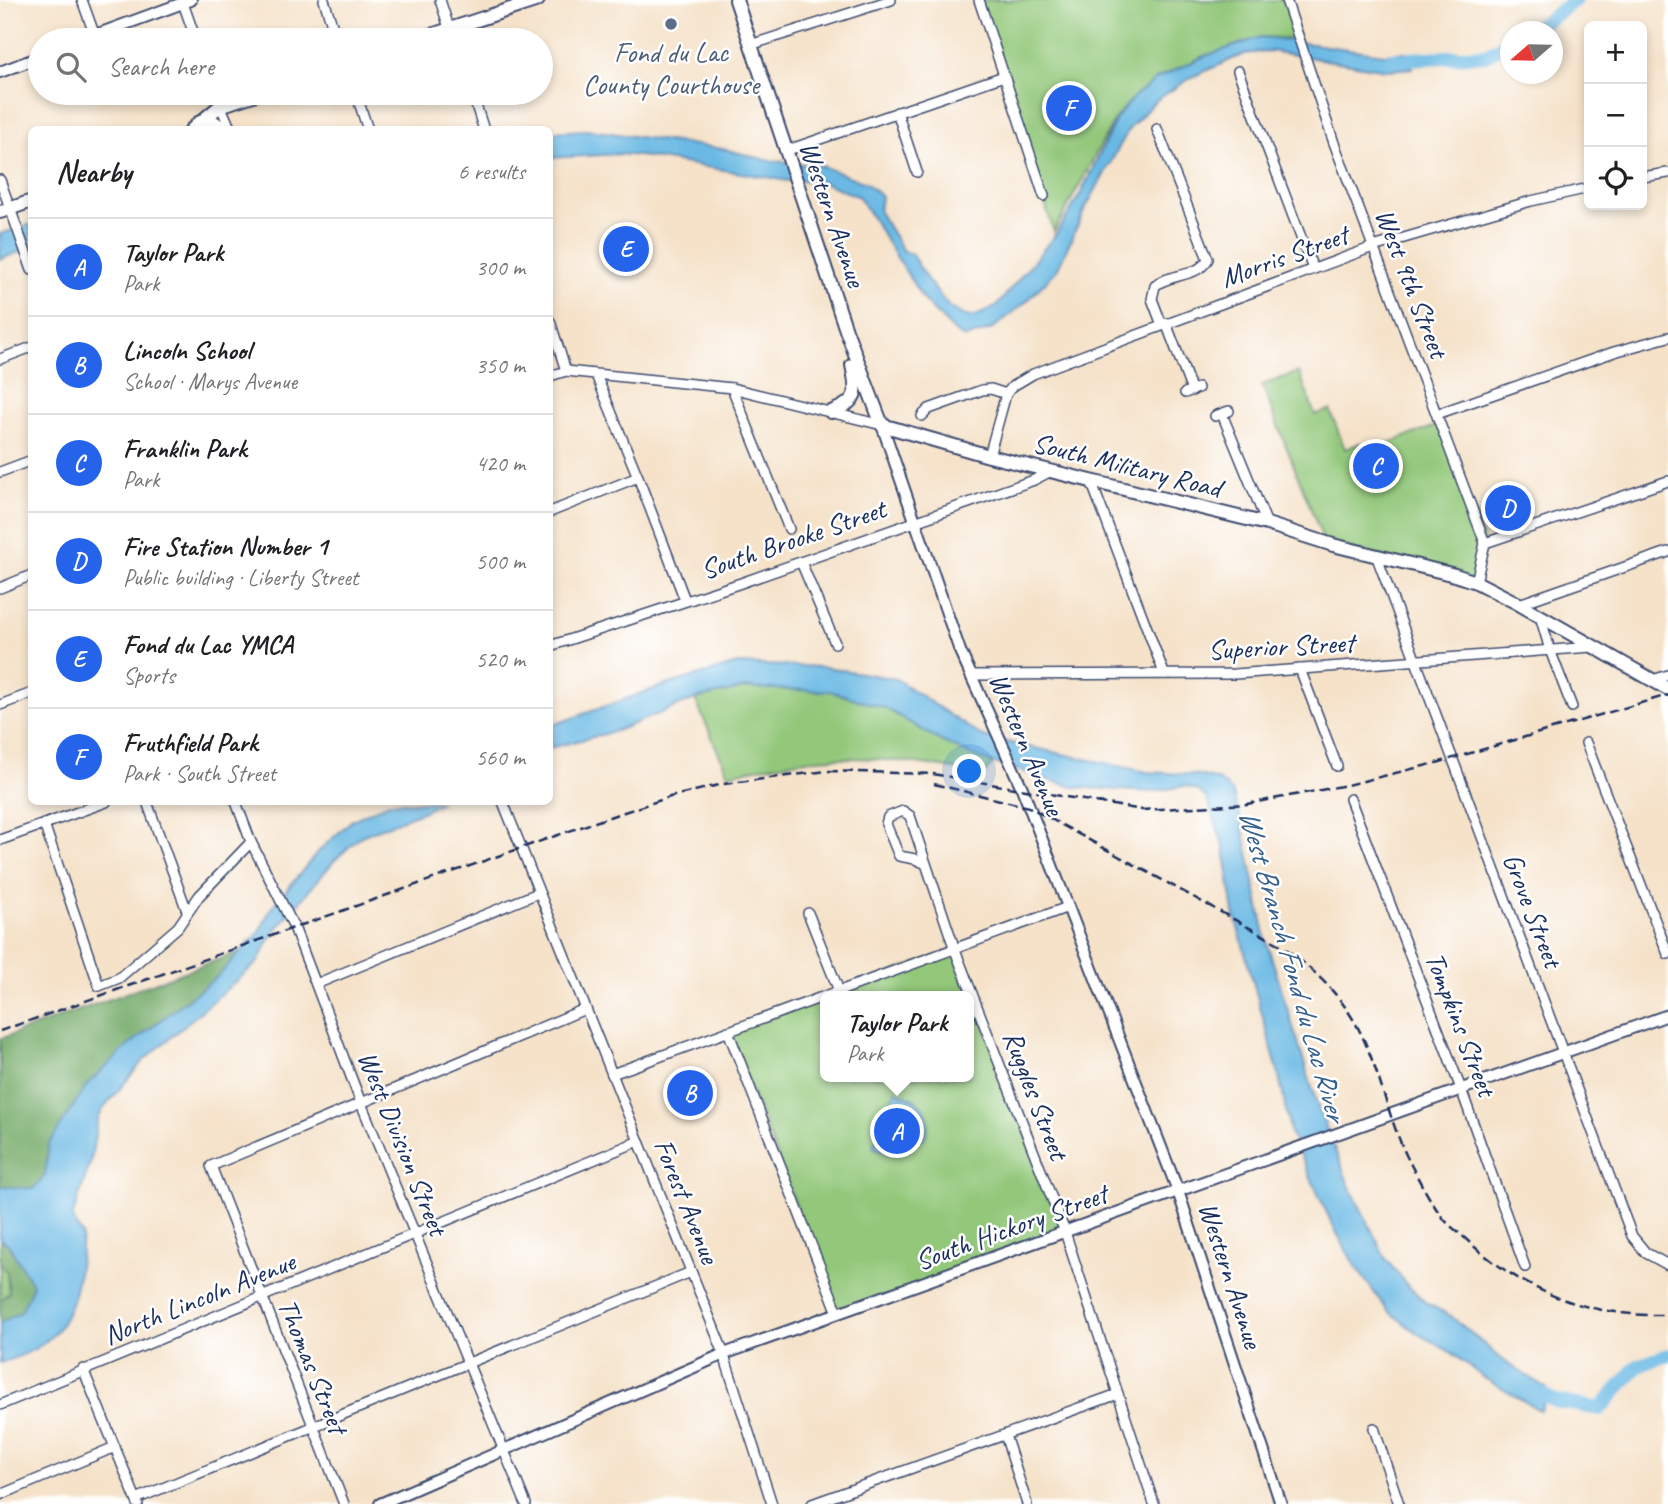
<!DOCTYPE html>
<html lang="en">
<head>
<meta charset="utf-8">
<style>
  body { margin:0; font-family:Caveat,sans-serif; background:#f6f6f6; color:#202124 }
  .controls { position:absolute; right:21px; top:21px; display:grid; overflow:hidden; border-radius:10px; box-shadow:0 4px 10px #0003 }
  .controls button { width:63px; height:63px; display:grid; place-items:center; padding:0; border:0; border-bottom:2px solid #e0e0e0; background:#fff; color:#202124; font:35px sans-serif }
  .compass { position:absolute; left:1500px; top:21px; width:63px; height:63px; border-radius:50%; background:#fff; box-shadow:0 4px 10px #0003; rotate:250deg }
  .you { position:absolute; left:970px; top:772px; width:24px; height:24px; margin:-18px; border:5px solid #fff; border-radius:50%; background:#1a73e8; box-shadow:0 0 0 10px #1a73e833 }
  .badge { display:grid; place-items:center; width:46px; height:46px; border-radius:50%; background:#2563eb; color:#fff; font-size:23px; font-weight:700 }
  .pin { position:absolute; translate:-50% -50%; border:4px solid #fff; box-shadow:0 2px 7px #0006 }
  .popup { position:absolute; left:820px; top:991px; width:154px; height:91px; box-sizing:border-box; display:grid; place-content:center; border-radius:10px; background:#fff; filter:drop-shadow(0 2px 5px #0005); font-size:23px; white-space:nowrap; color:#757577 }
  .popup b { font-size:26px; color:#202124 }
  .popup::after { content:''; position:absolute; left:50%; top:100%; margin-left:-14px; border:14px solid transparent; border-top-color:#fff }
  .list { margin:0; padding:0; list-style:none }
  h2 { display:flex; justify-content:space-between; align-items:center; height:91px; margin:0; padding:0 28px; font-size:30px }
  h2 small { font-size:23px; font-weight:400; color:#757577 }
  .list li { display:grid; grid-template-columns:46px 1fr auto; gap:21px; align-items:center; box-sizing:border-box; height:98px; padding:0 28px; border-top:2px solid #e0e0e0 }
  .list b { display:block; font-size:26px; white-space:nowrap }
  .list p { margin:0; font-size:23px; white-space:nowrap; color:#757577 }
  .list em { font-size:23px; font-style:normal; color:#757577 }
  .icon { flex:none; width:38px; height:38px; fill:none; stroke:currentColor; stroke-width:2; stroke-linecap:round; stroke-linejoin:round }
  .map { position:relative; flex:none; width:1668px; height:1504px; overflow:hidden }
  .search { position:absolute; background:#fff; box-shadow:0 4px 10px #0003; left:28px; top:28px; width:525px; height:77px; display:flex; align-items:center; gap:18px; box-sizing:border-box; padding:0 24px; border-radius:38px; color:#757577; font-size:26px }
  .panel { position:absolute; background:#fff; box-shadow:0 4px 10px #0003; left:28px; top:126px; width:525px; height:679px; border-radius:10px }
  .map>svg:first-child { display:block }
</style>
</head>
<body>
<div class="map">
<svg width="1668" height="1504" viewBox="0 0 1668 1504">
  <rect width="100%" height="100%" fill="#fff"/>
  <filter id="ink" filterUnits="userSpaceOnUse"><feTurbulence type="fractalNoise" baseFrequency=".0143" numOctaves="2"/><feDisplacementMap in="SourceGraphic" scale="14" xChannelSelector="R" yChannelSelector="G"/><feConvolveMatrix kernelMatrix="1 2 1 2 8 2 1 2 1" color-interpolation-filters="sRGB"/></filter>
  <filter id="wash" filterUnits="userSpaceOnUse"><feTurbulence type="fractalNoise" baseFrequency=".00686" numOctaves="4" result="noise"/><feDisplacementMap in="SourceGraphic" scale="28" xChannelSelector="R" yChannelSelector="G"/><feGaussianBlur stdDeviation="1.57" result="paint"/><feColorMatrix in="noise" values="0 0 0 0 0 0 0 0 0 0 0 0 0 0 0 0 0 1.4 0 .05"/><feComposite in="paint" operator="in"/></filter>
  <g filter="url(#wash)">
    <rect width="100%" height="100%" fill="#f5e2c9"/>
    <g fill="#93c87a" stroke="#577c6c" stroke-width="2">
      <path d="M 979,0 L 1286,0 L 1299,39 L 1261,37 L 1205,56 L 1156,79 L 1133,98 L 1116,117 L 1054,232 Z"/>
      <path d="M 1299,372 L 1315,415 L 1330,410 L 1345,449 L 1360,443 L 1364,452 L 1441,424 L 1485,543 L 1476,582 L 1324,542 L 1262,385 Z"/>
      <path d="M 745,688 L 830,691 L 885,708 L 941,741 L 993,763 L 984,774 C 934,765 885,757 834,758 C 798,759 763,767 728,774 L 695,699 Z"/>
      <path d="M 955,950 L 1065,1232 L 838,1313 L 728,1031 L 825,996 L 825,1077 L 969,1077 L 969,996 L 825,996 Z"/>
      <path d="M 0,1261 L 7,1273 L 9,1293 L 0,1300 Z"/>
    </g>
    <g fill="#76ac6a" stroke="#486e64" stroke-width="2">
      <path d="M 242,951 L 219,975 L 129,1045 L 49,1144 L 45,1175 L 33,1189 L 0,1186 L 0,1039 Z"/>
      <path d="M 0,1239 L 9,1245 L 33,1286 L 21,1312 L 0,1323 L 0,1300 L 9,1293 L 7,1273 L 0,1261 Z"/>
    </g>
    <g fill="#6ab9e4" stroke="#4274a1" stroke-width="2">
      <path d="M 1261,37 L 1384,54 L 1406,52 L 1412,68 L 1387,70 L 1270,51 L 1244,54 L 1192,77 L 1155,101 L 1129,129 L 1085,209 L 1057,270 L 1026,302 L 992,329 L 965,338 L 957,334 L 925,302 L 859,197 L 818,180 L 788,181 L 648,157 L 620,154 L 550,158 L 550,132 L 589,130 L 724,149 L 766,160 L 822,166 L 866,183 L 881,196 L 879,212 L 903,251 L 912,255 L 928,281 L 949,307 L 965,316 L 976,316 L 996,307 L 1056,234 L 1081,193 L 1117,117 L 1133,98 L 1156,79 L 1205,56 Z"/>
      <path d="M 31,224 L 31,248 L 0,259 L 0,234 Z"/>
      <path d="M 737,664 L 825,667 L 896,679 L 983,737 L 1147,772 L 1200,775 L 1220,781 L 1232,791 L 1242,823 L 1266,940 L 1318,1107 L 1349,1185 L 1386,1259 L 1405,1283 L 1426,1303 L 1451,1316 L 1504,1361 L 1546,1388 L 1541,1411 L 1484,1378 L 1452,1353 L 1417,1333 L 1388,1311 L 1355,1266 L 1333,1226 L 1291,1135 L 1279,1075 L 1234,913 L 1224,847 L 1207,799 L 1198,790 L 1185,786 L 1150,792 L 1073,787 L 981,759 L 941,741 L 885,708 L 830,691 L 745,688 L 695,699 L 616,731 L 550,748 L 550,726 L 656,688 Z"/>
      <path d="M 391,802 L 442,802 L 424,811 L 361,836 L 334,861 L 273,933 L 257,963 L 143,1061 L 102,1110 L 97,1122 L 91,1160 L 72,1218 L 82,1235 C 79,1272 77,1317 45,1342 C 33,1352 15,1358 0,1363 L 0,1323 L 21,1312 L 33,1286 L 9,1245 L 0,1239 L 0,1186 L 33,1189 L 45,1175 L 49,1144 L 87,1085 L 129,1045 L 219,975 L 260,931 L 270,910 L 317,853 L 352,820 Z"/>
      <path d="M 895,1091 C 919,1099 935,1109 924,1138 L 915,1142 L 895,1135 L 888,1153 L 873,1147 Z"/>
    </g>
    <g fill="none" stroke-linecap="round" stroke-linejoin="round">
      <g stroke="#6ab9e4" stroke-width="14">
        <path d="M 1527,32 L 1551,18 L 1575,0"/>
        <path d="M 1390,60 L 1486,55 L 1510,41"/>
        <path d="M 1527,1387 L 1555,1401 L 1600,1409 L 1638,1366 L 1668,1355"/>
      </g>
    </g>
  </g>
  <g filter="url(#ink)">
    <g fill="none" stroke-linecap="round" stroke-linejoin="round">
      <g stroke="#3c4a6e" stroke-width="12">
        <g id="minor">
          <path d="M 82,0 L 95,36"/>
          <path d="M 324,0 L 337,40"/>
          <path d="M 440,0 L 453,40"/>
          <path d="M 979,0 L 1044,196"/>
          <path d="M 1286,0 L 1334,143 L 1485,543 L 1476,582"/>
          <path d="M 183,3 L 196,40"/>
          <path d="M 750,45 L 891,0"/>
          <path d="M 1238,71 L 1313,269"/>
          <path d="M 215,93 L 231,130"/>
          <path d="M 356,93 L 368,130"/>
          <path d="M 472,93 L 484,130"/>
          <path d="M 897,112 L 917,172"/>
          <path d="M 1157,129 L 1208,259 C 1198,278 1169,273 1155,286 L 1152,299 L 1162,325"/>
          <path d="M 785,151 L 1004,76"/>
          <path d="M 1642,177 L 1668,173"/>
          <path d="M 0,180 L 32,270"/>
          <path d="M 550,321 L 566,371"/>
          <path d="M 1166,323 L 1192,391"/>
          <path d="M 0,359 L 32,347"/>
          <path d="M 596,375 L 638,477 L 685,600"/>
          <path d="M 550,376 L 566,371 L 732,388 L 882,425"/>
          <path d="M 732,388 L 789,529"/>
          <path d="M 1185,393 L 1198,388"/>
          <path d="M 1222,414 L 1267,524"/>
          <path d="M 1437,414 L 1614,352 L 1668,337"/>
          <path d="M 922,416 L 929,409 L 982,390 L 991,389 L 1006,394"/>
          <path d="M 1215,416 L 1229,411"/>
          <path d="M 989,456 L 1006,394 L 1013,386 L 1033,374 L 1373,247 L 1531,201 L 1589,188"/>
          <path d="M 0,472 L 32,460"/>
          <path d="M 1091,481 L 1164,673"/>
          <path d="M 550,512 L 638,477"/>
          <path d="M 1485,543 L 1668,481"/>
          <path d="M 1376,555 L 1632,1236 L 1646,1253 L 1668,1265"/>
          <path d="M 801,562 L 835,643"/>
          <path d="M 0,588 L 32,575"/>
          <path d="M 1519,604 L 1668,552"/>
          <path d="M 1540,616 L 1550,650 L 1572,707"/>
          <path d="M 550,646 L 738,584 L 1034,480 L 1051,471"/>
          <path d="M 1300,669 L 1337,766"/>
          <path d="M 971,675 L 1235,674 L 1592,647"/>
          <path d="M 1653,680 L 1668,675"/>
          <path d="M 0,705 L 32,693"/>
          <path d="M 1586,743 L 1668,954"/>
          <path d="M 1350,799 L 1461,1089 L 1525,1267"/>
          <path d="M 147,802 L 187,911"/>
          <path d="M 236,802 L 251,842 L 294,927 L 361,1103 L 526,1504"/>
          <path d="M 503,802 L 721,1346 L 772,1504"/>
          <path d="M 44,824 L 99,986 L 119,978 L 178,927 L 199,896 L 251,842"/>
          <path d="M 0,840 L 106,802"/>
          <path d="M 926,864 L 915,859 L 899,856 L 886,824 L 888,817 L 903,811 L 910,816 L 955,950 L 1065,1232 L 1154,1504"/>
          <path d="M 808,913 L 839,991"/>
          <path d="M 316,984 L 538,893"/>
          <path d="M 826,996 L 1068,907"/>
          <path d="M 728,1031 L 838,1313"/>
          <path d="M 612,1074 L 825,996"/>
          <path d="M 83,1369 L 138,1504"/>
          <path d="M 0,1405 L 639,1141"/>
          <path d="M 1374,1428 L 1399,1504"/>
          <path d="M 1005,1435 L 1027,1504"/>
          <path d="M 0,1495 L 115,1447"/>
          <path d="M 136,1499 L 691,1272"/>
          <path d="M 344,1504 L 211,1166 L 585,1009"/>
          <path d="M 812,1504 L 1118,1394"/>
        </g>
      </g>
      <g stroke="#3c4a6e" stroke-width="14">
        <g id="tertiary">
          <path d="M 82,40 L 191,0"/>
          <path d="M 0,72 L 40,57"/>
          <path d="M 882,425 L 960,651 L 1022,788 L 1178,1191 L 1281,1504"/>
          <path d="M 380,1504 L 724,1354 L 1668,1015"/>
        </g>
      </g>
      <g stroke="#3c4a6e" stroke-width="16">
        <g id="secondary">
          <path d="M 736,0 L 846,330 L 882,425 L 989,456 L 1267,524 L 1333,545 L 1455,575 L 1476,582 L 1519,604 L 1668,689"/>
          <path d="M 416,40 L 538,0"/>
          <path d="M 198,123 L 211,120 L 226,130"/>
          <path d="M 191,130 L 220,106 L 259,93"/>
          <path d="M 0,212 L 32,201"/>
          <path d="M 831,412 C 859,401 858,393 852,365"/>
        </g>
      </g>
      <use href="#minor" stroke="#fff" stroke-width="9"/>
      <use href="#tertiary" stroke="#fff" stroke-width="10"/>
      <use href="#secondary" stroke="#fff" stroke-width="12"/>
      <g stroke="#1b2f5e" stroke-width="2.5" stroke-dasharray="10 5" stroke-linecap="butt">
        <path d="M 934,784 L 1029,807 L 1279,944 C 1319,973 1348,1001 1367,1047 C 1382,1083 1390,1121 1407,1157 C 1417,1177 1429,1199 1442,1217 C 1449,1226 1461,1234 1469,1242 C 1527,1294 1591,1317 1668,1315"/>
        <path d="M 0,1031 L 615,815 L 670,797 L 723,784 L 826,771 L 933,774 L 1142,810 L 1247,804 L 1347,785 L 1440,762 L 1668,695"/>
      </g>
    </g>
  </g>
  <circle fill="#5c6f8a" stroke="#fff" stroke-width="2.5" cx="671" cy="24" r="7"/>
  <g text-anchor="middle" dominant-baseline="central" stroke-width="5" stroke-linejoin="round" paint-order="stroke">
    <g font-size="28" fill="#4e5e75" stroke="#fff">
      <text x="671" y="52">Fond du Lac<tspan x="671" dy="32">County Courthouse</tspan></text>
    </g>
    <g font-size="28" fill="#1b2f5e" stroke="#fff">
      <text transform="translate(833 214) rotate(71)">Western Avenue</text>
      <text transform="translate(1284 256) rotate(-20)">Morris Street</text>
      <text transform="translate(1412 283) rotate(69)">West 9th Street</text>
      <text transform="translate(1127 465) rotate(14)">South Military Road</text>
      <text transform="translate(793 539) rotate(-19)">South Brooke Street</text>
      <text transform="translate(1281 646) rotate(-3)">Superior Street</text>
      <text transform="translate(1027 744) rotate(67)">Western Avenue</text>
      <text transform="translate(1533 910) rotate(69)">Grove Street</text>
      <text transform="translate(1461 1024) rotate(69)">Tompkins Street</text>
      <text transform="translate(1036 1095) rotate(69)">Ruggles Street</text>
      <text transform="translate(403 1143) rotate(68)">West Division Street</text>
      <text transform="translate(687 1201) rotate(68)">Forest Avenue</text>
      <text transform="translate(1011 1227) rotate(-20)">South Hickory Street</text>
      <text transform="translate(1231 1275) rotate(72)">Western Avenue</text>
      <text transform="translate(199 1298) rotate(-22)">North Lincoln Avenue</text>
      <text transform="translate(313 1366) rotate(68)">Thomas Street</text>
    </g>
    <g font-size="30" font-style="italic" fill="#375f8d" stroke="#fff">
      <text transform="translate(1293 965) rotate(74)">West Branch Fond du Lac River</text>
    </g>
  </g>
</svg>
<div class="controls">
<button>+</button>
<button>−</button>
<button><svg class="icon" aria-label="locate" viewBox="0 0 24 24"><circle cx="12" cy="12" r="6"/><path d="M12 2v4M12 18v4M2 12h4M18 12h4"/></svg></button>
</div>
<svg class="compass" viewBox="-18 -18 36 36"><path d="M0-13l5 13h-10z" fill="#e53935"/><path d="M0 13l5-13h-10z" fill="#757577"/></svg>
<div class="you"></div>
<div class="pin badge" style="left:897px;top:1131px">A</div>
<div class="popup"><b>Taylor Park</b>Park</div>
<div class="pin badge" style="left:690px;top:1093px">B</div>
<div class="pin badge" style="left:1376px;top:466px">C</div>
<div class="pin badge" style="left:1508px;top:508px">D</div>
<div class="pin badge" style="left:626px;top:249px">E</div>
<div class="pin badge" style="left:1069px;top:108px">F</div>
<div class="search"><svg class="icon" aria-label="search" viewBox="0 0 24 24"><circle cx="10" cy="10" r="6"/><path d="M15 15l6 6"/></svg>Search here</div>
<section class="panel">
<h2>Nearby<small>6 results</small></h2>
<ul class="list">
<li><span class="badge">A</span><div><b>Taylor Park</b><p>Park</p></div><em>300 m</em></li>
<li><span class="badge">B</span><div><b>Lincoln School</b><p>School · Marys Avenue</p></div><em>350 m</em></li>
<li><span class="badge">C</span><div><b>Franklin Park</b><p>Park</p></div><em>420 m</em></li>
<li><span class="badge">D</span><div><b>Fire Station Number 1</b><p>Public building · Liberty Street</p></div><em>500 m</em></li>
<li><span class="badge">E</span><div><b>Fond du Lac YMCA</b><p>Sports</p></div><em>520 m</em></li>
<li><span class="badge">F</span><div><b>Fruthfield Park</b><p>Park · South Street</p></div><em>560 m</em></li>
</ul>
</section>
</div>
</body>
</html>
